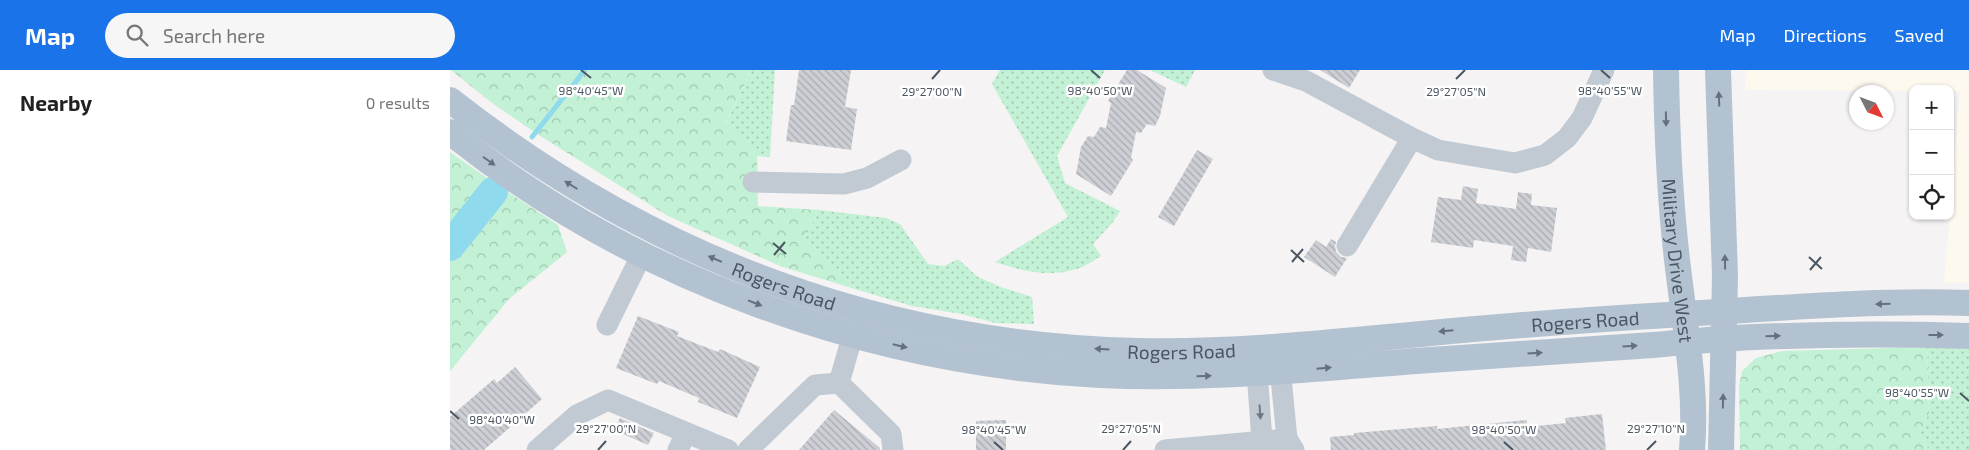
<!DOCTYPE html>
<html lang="en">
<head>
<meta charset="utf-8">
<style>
  body { margin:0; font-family:"Exo 2",sans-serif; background:#f6f6f6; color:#222 }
  .controls { position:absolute; right:15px; top:15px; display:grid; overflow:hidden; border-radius:10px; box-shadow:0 1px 4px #0004 }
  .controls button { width:45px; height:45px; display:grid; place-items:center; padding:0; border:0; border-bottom:1px solid #e0e0e0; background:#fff; color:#222; font:25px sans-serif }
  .compass { position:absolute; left:1399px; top:15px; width:45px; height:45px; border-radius:50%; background:#fff; box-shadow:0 1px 4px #0004; rotate:132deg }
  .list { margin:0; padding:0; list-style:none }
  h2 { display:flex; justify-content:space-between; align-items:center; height:65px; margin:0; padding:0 20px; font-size:21px }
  h2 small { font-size:16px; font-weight:400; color:#767676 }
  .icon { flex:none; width:28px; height:28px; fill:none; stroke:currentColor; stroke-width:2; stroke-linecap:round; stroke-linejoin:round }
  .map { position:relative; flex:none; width:1519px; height:380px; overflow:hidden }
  header { display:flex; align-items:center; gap:30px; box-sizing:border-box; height:70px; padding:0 25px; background:#1a73e8; color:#fff }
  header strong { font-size:24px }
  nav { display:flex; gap:28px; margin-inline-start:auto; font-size:18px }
  .search { width:350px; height:45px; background:#f6f6f6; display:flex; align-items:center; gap:12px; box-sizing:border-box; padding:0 18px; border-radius:28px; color:#767676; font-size:19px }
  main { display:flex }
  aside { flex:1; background:#fff }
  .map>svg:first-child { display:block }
</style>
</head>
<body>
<header>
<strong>Map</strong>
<div class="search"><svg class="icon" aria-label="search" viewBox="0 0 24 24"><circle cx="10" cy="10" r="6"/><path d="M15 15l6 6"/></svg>Search here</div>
<nav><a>Map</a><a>Directions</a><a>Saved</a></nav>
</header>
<main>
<aside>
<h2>Nearby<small>0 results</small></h2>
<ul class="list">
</ul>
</aside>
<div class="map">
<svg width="1519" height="380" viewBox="0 0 1519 380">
  <defs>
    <pattern id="grass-dots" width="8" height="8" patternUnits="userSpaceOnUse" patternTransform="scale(1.25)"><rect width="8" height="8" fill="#c3f1d5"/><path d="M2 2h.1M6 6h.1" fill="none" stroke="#a0c6b0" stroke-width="1.8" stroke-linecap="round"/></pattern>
    <pattern id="forest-crowns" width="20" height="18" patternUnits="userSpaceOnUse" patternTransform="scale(1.25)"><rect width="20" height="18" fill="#c3f1d5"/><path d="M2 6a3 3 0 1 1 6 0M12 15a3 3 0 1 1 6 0" fill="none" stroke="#a0c6b0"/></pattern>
    <pattern id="building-back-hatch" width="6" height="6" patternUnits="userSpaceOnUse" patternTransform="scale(1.25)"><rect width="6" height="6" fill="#cdcfd5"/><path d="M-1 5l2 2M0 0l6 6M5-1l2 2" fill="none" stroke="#a8abb0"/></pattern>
  </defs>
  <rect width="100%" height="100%" fill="#f5f3f3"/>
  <path fill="#fdf9ef" d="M 1296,0 L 1519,0 L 1519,213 L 1494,212 L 1510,21 L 1500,21 L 1500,19 L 1463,19 L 1463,21 L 1295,20 Z"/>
  <g fill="url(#grass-dots)">
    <path d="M 302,0 L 325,0 L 320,87 L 307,86 L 307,79 L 275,55 Z"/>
    <path d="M 550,0 L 655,0 L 607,86 L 615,113 L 670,141 L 663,152 L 643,174 L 651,186 C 644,190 637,195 630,198 C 601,208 573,202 545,192 L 618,147 L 542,14 Z"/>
    <path d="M 700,0 L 745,0 L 736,17 Z"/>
    <path d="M 369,140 L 436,148 L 450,154 L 478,194 L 494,196 L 508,189 L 528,207 L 551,217 L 582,227 L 584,254 L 545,253 L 512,244 L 462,236 L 408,220 L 355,168 Z"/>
    <path d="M 1477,277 L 1519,279 L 1519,380 L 1479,380 L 1469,364 L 1479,343 Z"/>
  </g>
  <g fill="url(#forest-crowns)">
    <path d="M 1,0 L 302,0 L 275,54 L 307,79 L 308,136 L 369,140 L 355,168 L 408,220 L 330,196 L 218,146 L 92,67 L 42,33 Z"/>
    <path d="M 0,82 L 40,110 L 108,155 L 117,182 L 59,229 L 0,301 Z"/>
    <path d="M 1477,277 L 1479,343 L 1469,364 L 1479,380 L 1290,380 L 1289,317 L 1292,301 L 1306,288 L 1332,281 Z"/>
  </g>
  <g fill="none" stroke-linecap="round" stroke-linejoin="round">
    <path stroke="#90daee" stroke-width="5" d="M 82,67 L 135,0"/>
    <path stroke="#90daee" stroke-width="30" d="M 0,176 L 43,122"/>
  </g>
  <g fill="url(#building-back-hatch)">
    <path d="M 349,0 L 401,0 L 395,37 L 407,39 L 401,80 L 336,71 L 341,35 L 344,35 Z"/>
    <path d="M 677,0 L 687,0 L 716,18 L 710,46 L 705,56 L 697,54 L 691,63 L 686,62 L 681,88 L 683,90 L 661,126 L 626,104 L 631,77 L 638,66 L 644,67 L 650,57 L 656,58 L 661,33 L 658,31 Z"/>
    <path d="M 870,0 L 910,0 L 899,18 Z"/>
    <path d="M 747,80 L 763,89 L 724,156 L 708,147 Z"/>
    <path d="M 1013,116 L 1028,119 L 1026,133 L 1066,139 L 1068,122 L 1082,124 L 1081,135 L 1107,138 L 1101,182 L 1078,178 L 1076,192 L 1061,190 L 1063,176 L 1024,170 L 1023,178 L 981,172 L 988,127 L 1011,130 Z"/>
    <path d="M 881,169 L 886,172 L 885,176 L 886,182 L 891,187 L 897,188 L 885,207 L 854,187 L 866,170 L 876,177 Z"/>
    <path d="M 188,246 L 229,262 L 227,266 L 268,282 L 270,279 L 310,297 L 287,348 L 248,332 L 249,328 L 209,311 L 207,314 L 166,298 Z"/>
    <path d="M 65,297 L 92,329 L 34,380 L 0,380 L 0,347 L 44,309 L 47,313 Z"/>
    <path d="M 384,340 L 430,378 L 430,380 L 349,380 Z"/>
    <path d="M 1152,344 L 1156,380 L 881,380 L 880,367 L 904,365 L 904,363 L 987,356 L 987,359 L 1077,350 L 1077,357 L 1116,353 L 1115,348 Z"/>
    <path d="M 170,348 L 204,363 L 198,375 L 164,360 Z"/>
    <path d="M 556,350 L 556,380 L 526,380 L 526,351 Z"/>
  </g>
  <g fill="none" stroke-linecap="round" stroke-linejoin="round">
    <g stroke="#c1cad2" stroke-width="21">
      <path d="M 823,0 L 856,11 L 962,68 L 988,80 L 1065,93 L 1095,85 L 1117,68 L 1132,48 L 1154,0"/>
      <path d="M 303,112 L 394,114 L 417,108 L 451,90"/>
      <path d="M 897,176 L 962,68"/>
      <path d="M 407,250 L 389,313 L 441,364 L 443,380"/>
      <path d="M 157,255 L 192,184"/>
      <path d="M 806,287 L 812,371"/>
      <path d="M 829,287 L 837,369"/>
      <path d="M 87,380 L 127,345 L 158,330 L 278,380"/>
      <path d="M 228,380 L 236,363"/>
      <path d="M 298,380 L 365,315 L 389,313"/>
      <path d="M 715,380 L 837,369 L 844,380"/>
    </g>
    <g stroke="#b3c2d1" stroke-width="26">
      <path id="s1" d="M 1216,0 C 1217,69 1220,137 1229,206 C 1236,264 1247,321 1242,380"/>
      <path d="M 1268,0 L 1275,206 L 1271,380"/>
      <path id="s2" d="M 0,30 C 201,188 432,275 688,281 C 786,283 884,272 981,263 C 1065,255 1149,249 1234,244 C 1329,238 1424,230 1519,233"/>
      <path d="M 0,62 C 182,208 417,293 650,305 C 755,310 860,299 966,291 C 1045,285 1124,280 1203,275 C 1237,272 1271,268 1305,267 C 1376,264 1448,264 1519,266"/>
    </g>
  </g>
  <defs><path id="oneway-solid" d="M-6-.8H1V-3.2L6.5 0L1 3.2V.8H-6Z" transform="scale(1.25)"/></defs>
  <g fill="#64717d">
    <use href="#oneway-solid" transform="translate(1269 29) rotate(-92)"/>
    <use href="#oneway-solid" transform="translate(1216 49) rotate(89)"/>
    <use href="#oneway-solid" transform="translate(39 91) rotate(35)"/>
    <use href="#oneway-solid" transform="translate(121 115) rotate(-148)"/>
    <use href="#oneway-solid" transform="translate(265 189) rotate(-157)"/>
    <use href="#oneway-solid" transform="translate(1275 192) rotate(-91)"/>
    <use href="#oneway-solid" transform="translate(305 233) rotate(21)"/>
    <use href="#oneway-solid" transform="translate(1433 234) rotate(178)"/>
    <use href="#oneway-solid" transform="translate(996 261) rotate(175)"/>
    <use href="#oneway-solid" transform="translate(1486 265)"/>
    <use href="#oneway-solid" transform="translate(1323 266) rotate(-1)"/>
    <use href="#oneway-solid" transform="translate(450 276) rotate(13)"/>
    <use href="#oneway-solid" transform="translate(1180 276) rotate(-4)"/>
    <use href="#oneway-solid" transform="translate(652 279) rotate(-177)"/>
    <use href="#oneway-solid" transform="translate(1085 283) rotate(-4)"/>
    <use href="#oneway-solid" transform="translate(874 298) rotate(-5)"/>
    <use href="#oneway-solid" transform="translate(754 306) rotate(-2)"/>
    <use href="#oneway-solid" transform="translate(1273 331) rotate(-89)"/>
  </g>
  <use fill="#6e7983" href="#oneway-solid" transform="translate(810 342) rotate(86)"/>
  <path fill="none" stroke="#4a5661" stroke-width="2" d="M 131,0 L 141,8M 641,0 L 650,8M 1151,0 L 1160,8M 482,9 L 490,0M 1006,9 L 1015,0M 323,173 L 336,184M 841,180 L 854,192M 324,185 L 335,172M 1359,187 L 1372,199M 842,192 L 853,179M 1360,200 L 1371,187M 1510,323 L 1519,331M 0,341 L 9,349M 544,372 L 553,380M 1054,372 L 1063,380M 148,380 L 156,371M 673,380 L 681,371M 1197,380 L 1206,371"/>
  <g text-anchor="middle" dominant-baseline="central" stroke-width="5" stroke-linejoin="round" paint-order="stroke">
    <g font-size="19" fill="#4a5661" stroke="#fff">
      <text stroke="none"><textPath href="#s1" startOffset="191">Military Drive West</textPath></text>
      <text stroke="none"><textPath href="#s2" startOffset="384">Rogers Road</textPath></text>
      <text stroke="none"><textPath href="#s2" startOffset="1194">Rogers Road</textPath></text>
      <text stroke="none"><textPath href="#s2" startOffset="789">Rogers Road</textPath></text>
    </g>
  </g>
  <g font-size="12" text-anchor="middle" fill="#4a5661" stroke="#fff" stroke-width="5" stroke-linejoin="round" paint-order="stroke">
    <text x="141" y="25">98°40'45"W</text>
    <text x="650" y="25">98°40'50"W</text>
    <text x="1160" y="25">98°40'55"W</text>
    <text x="482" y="26">29°27'00"N</text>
    <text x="1006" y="26">29°27'05"N</text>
    <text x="1467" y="327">98°40'55"W</text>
    <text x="52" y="354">98°40'40"W</text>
    <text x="156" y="363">29°27'00"N</text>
    <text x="681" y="363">29°27'05"N</text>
    <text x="1206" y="363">29°27'10"N</text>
    <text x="544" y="364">98°40'45"W</text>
    <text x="1054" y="364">98°40'50"W</text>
  </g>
</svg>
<div class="controls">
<button>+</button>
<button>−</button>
<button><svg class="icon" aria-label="locate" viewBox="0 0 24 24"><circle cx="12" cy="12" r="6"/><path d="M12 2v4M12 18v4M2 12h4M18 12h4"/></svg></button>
</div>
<svg class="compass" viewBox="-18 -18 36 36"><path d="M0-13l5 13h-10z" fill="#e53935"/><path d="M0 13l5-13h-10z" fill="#767676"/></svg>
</div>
</main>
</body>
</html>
